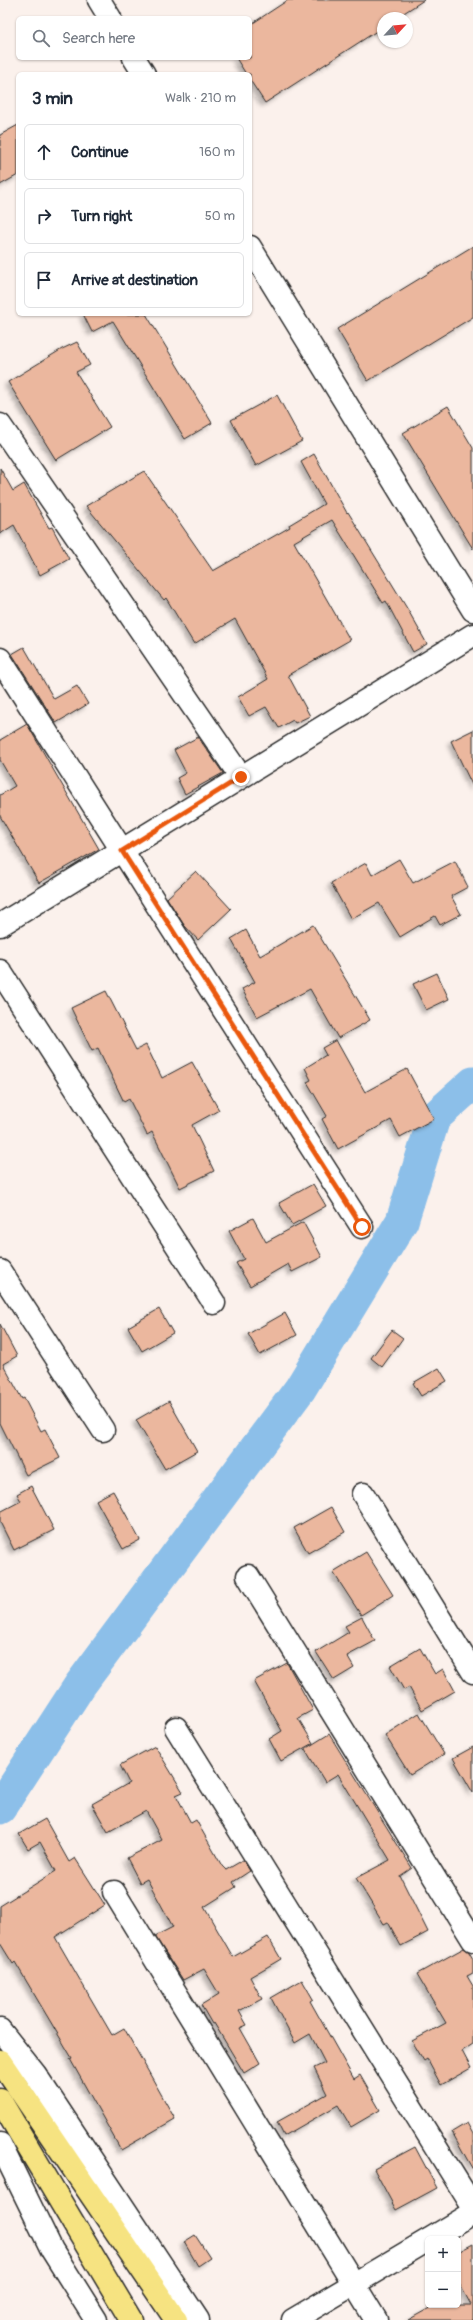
<!DOCTYPE html>
<html lang="en">
<head>
<meta charset="utf-8">
<style>
  body { margin:0; font-family:Pangolin,sans-serif; background:#f6f6f7; color:#1f2937 }
  .controls { position:absolute; right:12px; bottom:12px; display:grid; overflow:hidden; border-radius:6px; box-shadow:0 1px 3px #0004 }
  .controls button { width:36px; height:36px; display:grid; place-items:center; padding:0; border:0; border-bottom:1px solid #e0e1e3; background:#fff; color:#1f2937; font:20px sans-serif }
  .compass { position:absolute; left:377px; top:12px; width:36px; height:36px; border-radius:50%; background:#fff; box-shadow:0 1px 3px #0004; rotate:64deg }
  .stop { position:absolute; width:12px; height:12px; margin:-9px; border:3px solid #ea580c; border-radius:50%; background:#fff }
  .stop.end { background:#ea580c; border-color:#fff; box-shadow:0 1px 4px #0008 }
  .list { margin:0; padding:0; list-style:none }
  h2 { display:flex; justify-content:space-between; align-items:center; height:52px; margin:0; padding:0 16px; font-size:17px }
  h2 small { font-size:13px; font-weight:400; color:#747a83 }
  .list li { display:grid; grid-template-columns:26px 1fr auto; gap:12px; align-items:center; box-sizing:border-box; height:56px; margin:0 8px 8px; padding:0 8px; border:1px solid #e0e1e3; border-radius:6px }
  .list b { display:block; font-size:15px; white-space:nowrap }
  .list em { font-size:13px; font-style:normal; color:#747a83 }
  .icon { flex:none; width:22px; height:22px; fill:none; stroke:currentColor; stroke-width:2; stroke-linecap:round; stroke-linejoin:round }
  .map { position:relative; flex:none; width:473px; height:2320px; overflow:hidden }
  .search { position:absolute; background:#fff; box-shadow:0 1px 3px #0004; left:16px; top:16px; width:236px; height:44px; display:flex; align-items:center; gap:10px; box-sizing:border-box; padding:0 14px; border-radius:6px; color:#747a83; font-size:15px }
  .panel { position:absolute; background:#fff; box-shadow:0 1px 3px #0004; left:16px; top:72px; width:236px; height:244px; border-radius:6px }
  .map>svg:first-child { display:block }
</style>
</head>
<body>
<div class="map">
<svg width="473" height="2320" viewBox="0 0 473 2320">
  <defs>
    <filter id="shadow"><feDropShadow dx="-3.5" dy="3.5" stdDeviation="2" flood-color="#0004"/></filter>
  </defs>
  <rect width="100%" height="100%" fill="#fbf1ec"/>
  <filter id="ink" filterUnits="userSpaceOnUse"><feTurbulence type="fractalNoise" baseFrequency=".025" numOctaves="2"/><feDisplacementMap in="SourceGraphic" scale="8" xChannelSelector="R" yChannelSelector="G"/><feConvolveMatrix kernelMatrix="1 2 1 2 8 2 1 2 1" color-interpolation-filters="sRGB"/></filter>
  <g filter="url(#ink)">
    <g fill="none" stroke-linecap="round" stroke-linejoin="round">
      <path stroke="#8cbfe9" stroke-width="33" d="M 0,1808 L 80,1685 L 300,1389 L 402,1221 L 434,1118 L 473,1083"/>
    </g>
    <g fill="#ebb79e" stroke="#2b2b2b" filter="url(#shadow)">
      <path d="M 288,0 L 424,0 L 396,18 L 383,18 L 383,27 L 265,103 L 250,80 L 250,74 L 246,74 L 236,58 L 250,58 L 250,25 Z"/>
      <path d="M 18,125 L 18,175 L 0,185 L 0,135 Z"/>
      <path d="M 473,246 L 473,317 L 368,381 L 337,329 Z"/>
      <path d="M 83,314 L 146,314 L 212,423 L 185,439 L 113,321 L 92,332 Z"/>
      <path d="M 77,342 L 90,365 L 76,372 L 110,427 L 56,460 L 8,382 L 62,349 Z"/>
      <path d="M 277,395 L 302,441 L 256,466 L 231,420 Z"/>
      <path d="M 448,406 L 473,448 L 473,549 L 403,433 Z"/>
      <path d="M 314,454 L 347,513 L 348,512 L 408,610 L 427,644 L 413,652 L 386,601 L 383,603 L 332,520 L 294,542 L 350,640 L 288,675 L 310,716 L 295,723 L 293,720 L 279,728 L 266,707 L 249,716 L 238,697 L 268,679 L 235,619 L 194,644 L 166,598 L 164,600 L 86,506 L 144,471 L 213,571 L 290,527 L 289,525 L 324,504 L 301,462 Z"/>
      <path d="M 0,468 L 13,491 L 24,484 L 49,528 L 52,527 L 69,559 L 40,575 L 14,525 L 0,534 Z"/>
      <path d="M 24,647 L 54,699 L 77,686 L 88,704 L 56,723 L 12,654 Z"/>
      <path d="M 27,724 L 99,849 L 39,883 L 0,816 L 0,795 L 15,786 L 0,760 L 0,740 Z"/>
      <path d="M 473,730 L 473,787 L 451,741 Z"/>
      <path d="M 198,737 L 223,773 L 185,794 L 177,778 L 186,773 L 174,750 Z"/>
      <path d="M 399,859 L 413,883 L 455,861 L 468,887 L 451,896 L 461,914 L 440,925 L 435,916 L 400,937 L 379,903 L 351,919 L 331,883 L 366,863 L 372,875 Z"/>
      <path d="M 196,871 L 231,909 L 198,940 L 184,925 L 167,898 Z"/>
      <path d="M 313,925 L 370,1020 L 338,1038 L 310,989 L 257,1017 L 242,989 L 255,982 L 231,939 L 246,930 L 260,956 Z"/>
      <path d="M 437,973 L 449,999 L 426,1010 L 413,984 Z"/>
      <path d="M 106,991 L 136,1050 L 146,1045 L 162,1078 L 192,1062 L 219,1110 L 192,1125 L 214,1171 L 180,1188 L 152,1132 L 147,1135 L 129,1099 L 124,1102 L 98,1048 L 92,1051 L 71,1008 Z"/>
      <path d="M 336,1040 L 365,1092 L 407,1069 L 434,1119 L 400,1137 L 391,1120 L 338,1149 L 322,1119 L 327,1116 L 307,1082 L 311,1080 L 305,1068 L 326,1055 L 322,1048 Z"/>
      <path d="M 313,1184 L 326,1206 L 292,1225 L 279,1203 Z"/>
      <path d="M 253,1218 L 266,1242 L 303,1222 L 322,1257 L 292,1272 L 288,1264 L 250,1286 L 236,1263 L 244,1259 L 229,1231 Z"/>
      <path d="M 159,1309 L 173,1333 L 142,1351 L 128,1327 Z"/>
      <path d="M 285,1313 L 297,1335 L 260,1355 L 248,1334 Z"/>
      <path d="M 0,1324 L 17,1356 L 3,1364 L 22,1399 L 24,1398 L 41,1431 L 45,1429 L 60,1458 L 26,1475 L 0,1423 Z"/>
      <path d="M 392,1330 L 403,1338 L 382,1367 L 371,1358 Z"/>
      <path d="M 439,1368 L 447,1381 L 421,1396 L 413,1383 Z"/>
      <path d="M 169,1401 L 197,1451 L 165,1469 L 136,1420 Z"/>
      <path d="M 31,1486 L 54,1530 L 14,1550 L 0,1522 L 0,1512 L 21,1501 L 17,1494 Z"/>
      <path d="M 113,1491 L 140,1540 L 123,1549 L 96,1500 Z"/>
      <path d="M 331,1507 L 345,1532 L 308,1553 L 294,1528 Z"/>
      <path d="M 366,1552 L 393,1595 L 361,1615 L 333,1572 Z"/>
      <path d="M 362,1617 L 375,1641 L 347,1656 L 354,1668 L 334,1680 L 316,1652 L 349,1632 L 345,1626 Z"/>
      <path d="M 420,1648 L 435,1674 L 443,1669 L 455,1691 L 422,1710 L 409,1687 L 404,1690 L 390,1666 Z"/>
      <path d="M 287,1663 L 313,1710 L 298,1718 L 313,1743 L 281,1761 L 269,1739 L 282,1731 L 254,1681 Z"/>
      <path d="M 419,1713 L 444,1754 L 410,1775 L 385,1735 Z"/>
      <path d="M 329,1734 L 412,1868 L 400,1876 L 428,1932 L 401,1946 L 388,1922 L 384,1924 L 356,1878 L 390,1860 L 338,1774 L 325,1782 L 305,1749 Z"/>
      <path d="M 155,1746 L 183,1792 L 176,1795 L 191,1823 L 196,1820 L 222,1866 L 226,1870 L 243,1860 L 250,1871 L 233,1882 L 236,1887 L 204,1907 L 233,1957 L 268,1937 L 281,1959 L 250,1977 L 262,1999 L 239,2011 L 247,2025 L 240,2028 L 260,2063 L 244,2073 L 214,2023 L 212,2024 L 201,2005 L 219,1994 L 204,1969 L 183,1980 L 155,1936 L 173,1927 L 147,1879 L 140,1883 L 127,1858 L 162,1840 L 146,1811 L 108,1832 L 92,1804 L 129,1783 L 120,1765 Z"/>
      <path d="M 473,1747 L 473,1793 L 453,1758 Z"/>
      <path d="M 45,1819 L 69,1862 L 75,1858 L 105,1905 L 55,1937 L 112,2035 L 124,2028 L 175,2119 L 121,2150 L 70,2059 L 72,2058 L 15,1962 L 13,1964 L 0,1943 L 0,1906 L 56,1871 L 40,1842 L 28,1849 L 19,1834 Z"/>
      <path d="M 464,1948 L 469,1952 L 473,1959 L 473,1973 L 467,1976 L 473,1986 L 473,2044 L 462,2051 L 471,2068 L 441,2085 L 427,2059 L 424,2061 L 412,2041 L 446,2023 L 417,1974 Z"/>
      <path d="M 302,1980 L 313,1999 L 310,2001 L 354,2079 L 360,2075 L 380,2110 L 351,2127 L 338,2105 L 284,2136 L 277,2122 L 327,2094 L 314,2068 L 325,2063 L 310,2034 L 295,2043 L 271,1998 Z"/>
      <path d="M 467,2123 L 473,2134 L 473,2170 L 452,2132 Z"/>
      <path d="M 415,2147 L 437,2188 L 396,2210 L 374,2169 Z"/>
      <path d="M 195,2235 L 210,2258 L 198,2266 L 184,2242 Z"/>
      <path d="M 473,2244 L 473,2320 L 408,2320 L 435,2305 L 471,2305 L 458,2281 L 458,2252 Z"/>
    </g>
    <g fill="none" stroke-linecap="round" stroke-linejoin="round">
      <g stroke="#2b2b2b" stroke-width="25">
        <g id="minor">
          <path d="M 99,0 L 110,18"/>
          <path d="M 134,58 L 144,74"/>
          <path d="M 250,247 L 473,610"/>
          <path d="M 0,425 L 241,777"/>
          <path d="M 0,659 L 362,1227"/>
          <path d="M 0,925 L 473,635"/>
          <path d="M 0,971 L 214,1303"/>
          <path d="M 0,1271 L 103,1430"/>
          <path d="M 363,1494 L 473,1672"/>
          <path d="M 248,1576 L 473,1940"/>
          <path d="M 176,1728 L 473,2207"/>
          <path d="M 114,1892 L 376,2320"/>
          <path d="M 0,2030 L 35,2074 L 198,2320"/>
          <path d="M 0,2144 L 52,2250 L 96,2320"/>
          <path d="M 430,2239 L 473,2213"/>
          <path d="M 293,2320 L 428,2240"/>
        </g>
      </g>
      <g stroke="#2b2b2b" stroke-width="25">
        <g id="major">
          <path d="M 0,2061 L 176,2320"/>
          <path d="M 0,2100 L 131,2320"/>
        </g>
      </g>
      <use href="#minor" stroke="#fff" stroke-width="22"/>
      <use href="#major" stroke="#f6e381" stroke-width="22"/>
    </g>
  </g>
  <g fill="none" stroke-linecap="round" stroke-linejoin="round" filter="url(#ink)">
    <path stroke="#ea580c" stroke-width="5" d="M 241,777 L 122,851 L 362,1227"/>
  </g>
</svg>
<div class="controls">
<button>+</button>
<button>−</button>
</div>
<svg class="compass" viewBox="-18 -18 36 36"><path d="M0-13l5 13h-10z" fill="#e53935"/><path d="M0 13l5-13h-10z" fill="#747a83"/></svg>
<div class="stop" style="left:362px;top:1227px"></div>
<div class="stop end" style="left:241px;top:777px"></div>
<div class="search"><svg class="icon" aria-label="search" viewBox="0 0 24 24"><circle cx="10" cy="10" r="6"/><path d="M15 15l6 6"/></svg>Search here</div>
<section class="panel">
<h2>3 min<small>Walk · 210 m</small></h2>
<ul class="list">
<li><svg class="icon" aria-label="ahead" viewBox="0 0 24 24"><path d="M12 20V5M6 11l6-6 6 6"/></svg><div><b>Continue</b></div><em>160 m</em></li>
<li><svg class="icon" aria-label="right" viewBox="0 0 24 24"><path d="M7 20v-9h11M14 6l5 5-5 5"/></svg><div><b>Turn right</b></div><em>50 m</em></li>
<li><svg class="icon" aria-label="arrive" viewBox="0 0 24 24"><path d="M6 21V4h12l-3 4 3 4H6"/></svg><div><b>Arrive at destination</b></div></li>
</ul>
</section>
</div>
</body>
</html>
